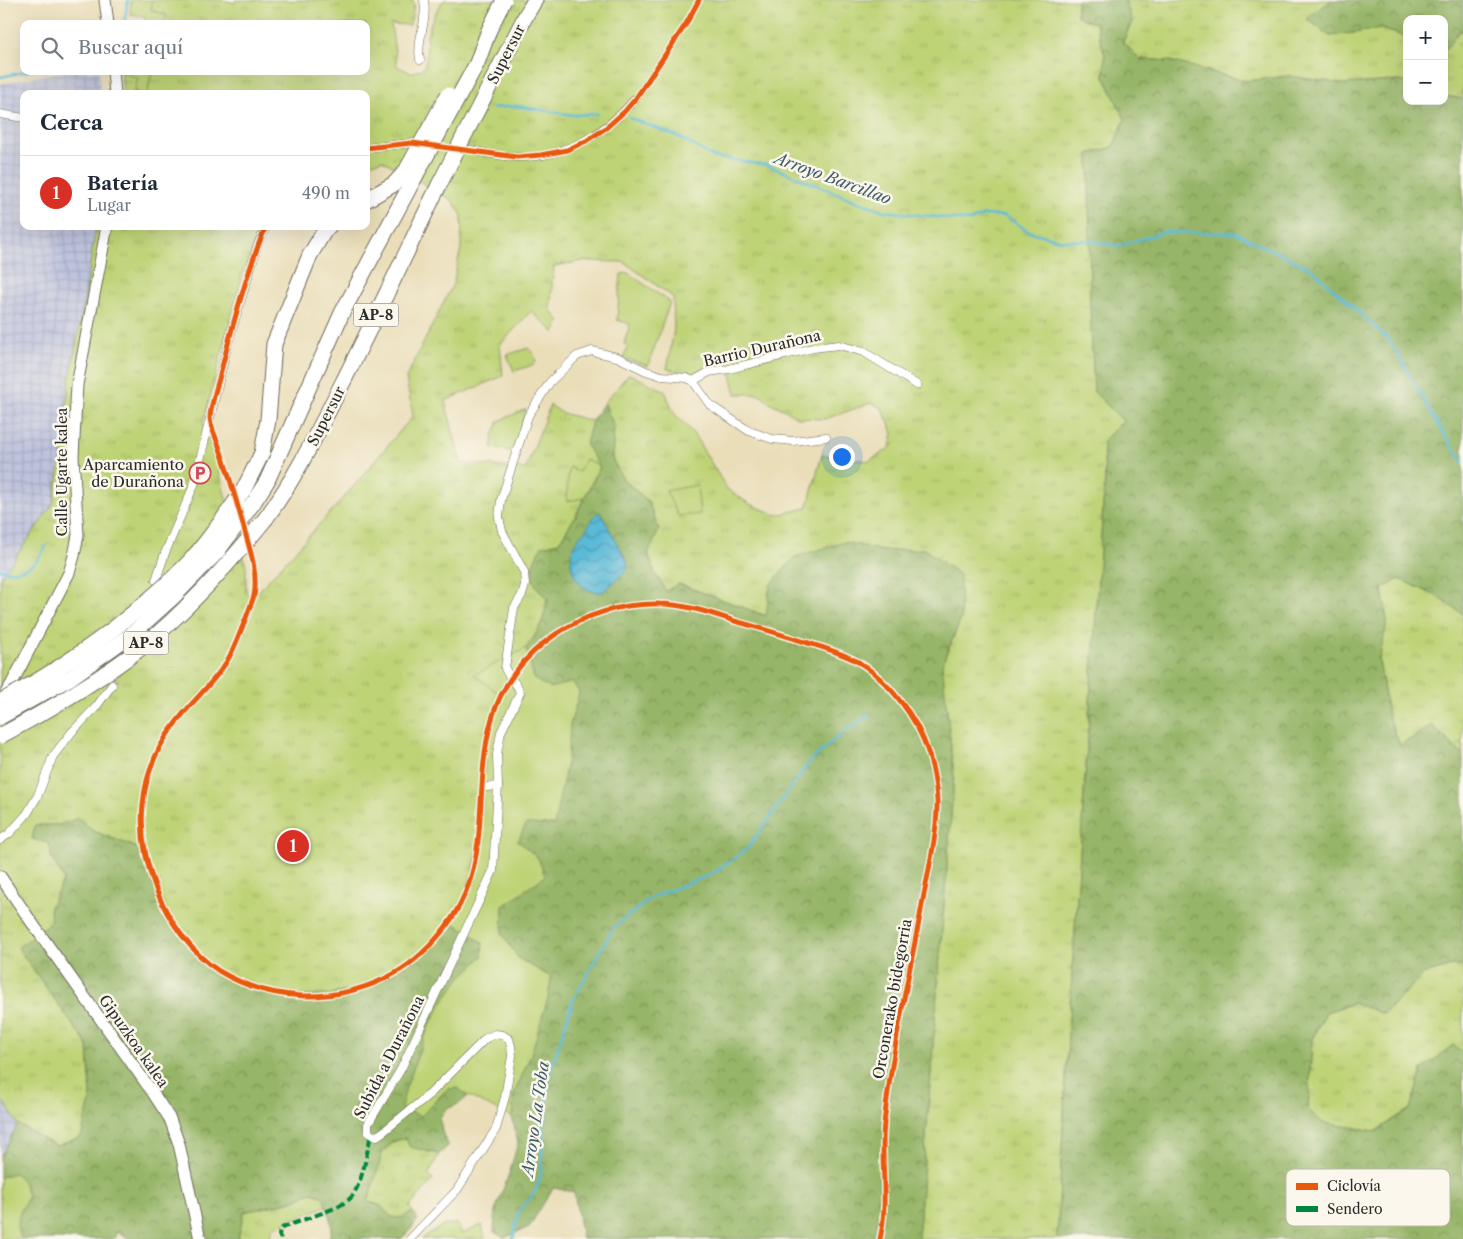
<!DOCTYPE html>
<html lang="es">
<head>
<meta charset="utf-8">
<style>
  body { margin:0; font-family:"Libre Caslon Text",serif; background:#f2f2f3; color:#1f2937 }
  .controls { position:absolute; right:15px; top:15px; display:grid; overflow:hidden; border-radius:10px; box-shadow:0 5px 20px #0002 }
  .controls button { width:45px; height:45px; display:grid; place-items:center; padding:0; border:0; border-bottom:1px solid #e0e1e3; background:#fff; color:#1f2937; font:25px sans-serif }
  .you { position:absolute; left:841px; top:456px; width:18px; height:18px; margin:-12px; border:4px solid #fff; border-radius:50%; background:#1a73e8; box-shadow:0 0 0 8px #1a73e833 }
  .badge { display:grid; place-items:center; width:32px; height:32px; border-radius:50%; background:#d93025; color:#fff; font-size:16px; font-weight:700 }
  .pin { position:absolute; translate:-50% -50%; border:2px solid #fff; box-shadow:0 1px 5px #0006 }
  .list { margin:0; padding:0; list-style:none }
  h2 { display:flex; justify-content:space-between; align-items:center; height:65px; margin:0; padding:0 20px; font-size:21px }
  h2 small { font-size:16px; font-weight:400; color:#747a83 }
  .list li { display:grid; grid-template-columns:32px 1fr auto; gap:15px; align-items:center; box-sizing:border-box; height:75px; padding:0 20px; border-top:1px solid #e0e1e3 }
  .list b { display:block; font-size:19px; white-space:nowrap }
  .list p { margin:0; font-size:16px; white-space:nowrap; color:#747a83 }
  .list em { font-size:16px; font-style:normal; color:#747a83 }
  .icon { flex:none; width:28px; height:28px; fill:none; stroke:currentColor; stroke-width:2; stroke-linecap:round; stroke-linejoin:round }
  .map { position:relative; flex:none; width:1463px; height:1239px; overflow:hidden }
  .search { position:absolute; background:#fff; box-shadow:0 5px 20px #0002; left:20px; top:20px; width:350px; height:55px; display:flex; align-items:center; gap:12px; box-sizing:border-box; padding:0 18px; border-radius:10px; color:#747a83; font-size:19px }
  .panel { position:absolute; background:#fff; box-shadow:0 5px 20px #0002; left:20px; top:90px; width:350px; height:140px; border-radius:10px }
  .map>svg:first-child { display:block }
</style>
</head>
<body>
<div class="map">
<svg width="1463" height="1239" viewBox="0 0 1463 1239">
  <defs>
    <pattern id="industrial-grid" width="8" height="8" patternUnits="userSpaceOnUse" patternTransform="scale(1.25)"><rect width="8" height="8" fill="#bec3dd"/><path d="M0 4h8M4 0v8" fill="none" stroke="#a3a8be"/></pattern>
    <pattern id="grass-tufts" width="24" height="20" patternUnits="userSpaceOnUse" patternTransform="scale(1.25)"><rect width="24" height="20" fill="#bed376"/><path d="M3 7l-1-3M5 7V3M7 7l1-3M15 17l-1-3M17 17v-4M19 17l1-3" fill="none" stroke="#a3b566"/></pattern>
    <pattern id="forest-crowns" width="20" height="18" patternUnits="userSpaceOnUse" patternTransform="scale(1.25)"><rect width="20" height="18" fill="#96b567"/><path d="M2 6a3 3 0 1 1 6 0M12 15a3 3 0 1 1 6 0" fill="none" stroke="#7b9355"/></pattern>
    <pattern id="water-waves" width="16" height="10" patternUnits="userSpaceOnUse" patternTransform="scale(1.25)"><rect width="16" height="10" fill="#5abad8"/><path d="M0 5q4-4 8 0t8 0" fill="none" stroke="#4b97af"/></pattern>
  </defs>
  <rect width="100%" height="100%" fill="#fbf7ec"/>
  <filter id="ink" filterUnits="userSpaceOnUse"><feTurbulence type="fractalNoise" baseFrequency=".02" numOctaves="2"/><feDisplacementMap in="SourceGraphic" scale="10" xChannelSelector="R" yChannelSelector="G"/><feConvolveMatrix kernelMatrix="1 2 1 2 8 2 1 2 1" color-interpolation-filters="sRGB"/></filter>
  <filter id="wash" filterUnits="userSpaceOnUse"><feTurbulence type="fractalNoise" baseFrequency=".0096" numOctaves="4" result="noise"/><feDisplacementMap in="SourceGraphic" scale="20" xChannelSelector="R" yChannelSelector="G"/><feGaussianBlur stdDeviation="1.12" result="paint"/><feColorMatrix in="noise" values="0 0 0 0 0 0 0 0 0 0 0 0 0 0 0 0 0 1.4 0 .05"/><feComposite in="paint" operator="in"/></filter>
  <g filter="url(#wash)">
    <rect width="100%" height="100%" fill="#eadeb9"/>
    <g fill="url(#industrial-grid)">
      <path d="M 65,71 L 99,71 L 100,94 L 24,94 L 24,226 L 96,226 L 61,461 L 53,504 L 0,579 L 0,84 Z"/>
      <path d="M 0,1097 L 18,1124 L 0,1157 Z"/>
    </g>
    <g fill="url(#grass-tufts)" stroke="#747f50">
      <path d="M 152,0 L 223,0 L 235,3 L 236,0 L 412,0 L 414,5 L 410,25 L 391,24 L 397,66 L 411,73 L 424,68 C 428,56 426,48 427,36 C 429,25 437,8 444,0 L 1077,0 L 1077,16 L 1096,24 L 1105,55 L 1104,76 L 1125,119 L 1113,147 L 1089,154 L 1090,305 L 1094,392 L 1123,421 L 1103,441 L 1105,476 L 1069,1020 L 1057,1239 L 918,1239 L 954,776 L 942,664 L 961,619 L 924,549 L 882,551 L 845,542 L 770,585 L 767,616 L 679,584 L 666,591 L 654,572 L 648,552 L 659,530 L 648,501 L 623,479 L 612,459 L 614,426 L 604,403 L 629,374 L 665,391 L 674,413 L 693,433 L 727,489 L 748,503 L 776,515 L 807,508 L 822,455 L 869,461 L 890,448 L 893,433 L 882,408 L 871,403 L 825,419 L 798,418 L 791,413 L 769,402 L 760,394 L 736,394 L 728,362 L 708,365 L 693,374 L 667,369 L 674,329 L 673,297 L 624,262 L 583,261 L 554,266 L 550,309 L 560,322 L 554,332 L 531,311 L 500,345 L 503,376 L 445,401 L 461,463 L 526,469 L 550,405 L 562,413 L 592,421 L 586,445 L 600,466 L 586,460 L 579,472 L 570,468 L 567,500 L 584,498 L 575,517 L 559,542 L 542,546 C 545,578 556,624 526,648 C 514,657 489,668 475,675 L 501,695 C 458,782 511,872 425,949 C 410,962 395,974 376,982 C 339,997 300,1001 261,990 C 242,984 220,974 204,961 C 200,957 196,951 192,947 C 167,918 153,886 143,850 L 93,831 L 78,819 L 59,825 L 35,825 L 50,844 L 51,857 L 64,879 L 50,907 L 51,922 L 18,948 L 88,1046 L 91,1097 L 82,1137 L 56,1146 L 18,1124 L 0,1097 L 0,579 L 53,504 L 61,461 L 69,382 L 85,297 L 96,226 L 262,226 L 243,272 L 203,423 L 214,451 L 225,495 L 246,566 L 246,593 L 254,596 L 346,495 L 413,416 L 406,378 L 453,284 L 461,248 L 462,215 L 452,200 L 382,160 L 366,165 L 366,94 L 147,94 L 152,71 L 192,73 L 193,71 L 366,71 L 366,24 L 162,24 L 167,15 L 151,10 Z"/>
      <path d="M 1125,0 L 1332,0 L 1307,18 L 1330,36 L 1381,29 L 1407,37 L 1407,83 L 1400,81 L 1343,84 L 1289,76 L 1246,81 L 1170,61 L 1140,59 L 1123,42 L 1132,21 Z"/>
      <path d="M 1459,31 L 1463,31 L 1463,99 L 1444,96 L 1444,49 Z"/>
      <path d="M 121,73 L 139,78 L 134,92 L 137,94 L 123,94 Z"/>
      <path d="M 1399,579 L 1433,594 L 1463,614 L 1463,755 L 1432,726 L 1400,746 L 1388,715 L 1379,661 L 1387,621 L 1382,589 Z"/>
      <path d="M 1452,966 L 1463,966 L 1463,1052 L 1453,1045 L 1422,1070 L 1410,1109 L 1376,1131 L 1323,1123 L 1308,1110 L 1312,1039 L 1326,1012 L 1354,1003 L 1384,1014 L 1424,974 Z"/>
      <path d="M 406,1138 L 425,1151 L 439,1154 L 428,1175 L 433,1180 L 409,1207 L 413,1212 L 400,1218 L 391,1217 L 381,1206 L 368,1201 L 383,1151 L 395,1141 Z"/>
      <path d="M 313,1192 L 324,1197 L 326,1206 L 274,1227 L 270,1235 L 274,1239 L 238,1239 L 244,1212 L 292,1201 Z"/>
    </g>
    <g fill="url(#forest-crowns)" stroke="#607049">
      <path d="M 1077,0 L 1125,0 L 1132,21 L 1123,42 L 1140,59 L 1170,61 L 1246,81 L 1289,76 L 1343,84 L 1401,81 L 1407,83 L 1407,101 L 1444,101 L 1444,96 L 1463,99 L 1463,614 L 1433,594 L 1399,579 L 1382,589 L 1387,621 L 1379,661 L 1388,715 L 1400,746 L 1432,725 L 1463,755 L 1463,966 L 1452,966 L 1424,974 L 1384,1014 L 1354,1003 L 1326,1012 L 1312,1039 L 1308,1110 L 1323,1123 L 1376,1131 L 1410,1109 L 1422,1070 L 1453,1045 L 1463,1052 L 1463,1239 L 1057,1239 L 1069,1020 L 1105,476 L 1103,441 L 1123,421 L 1094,392 L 1090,305 L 1089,154 L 1113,147 L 1125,119 L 1104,76 L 1105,55 L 1096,24 L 1077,16 Z"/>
      <path d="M 1332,0 L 1463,0 L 1463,31 L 1459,31 L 1445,50 L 1444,19 L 1407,19 L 1407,37 L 1381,29 L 1330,36 L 1306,18 Z"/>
      <path d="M 604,403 L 614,426 L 612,459 L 623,479 L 648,501 L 659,530 L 648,553 L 654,572 L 666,591 L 679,584 L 766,616 L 770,585 L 795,557 L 845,542 L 882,551 L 924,549 L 960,575 L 961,619 L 942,664 L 954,776 L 918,1239 L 582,1239 L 574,1192 L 553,1188 L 529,1227 L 504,1238 L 494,1232 L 495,1211 L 509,1174 L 518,1143 L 512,1117 L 513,1096 L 531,1054 L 543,1014 L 548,998 L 551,977 L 519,959 L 502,934 L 503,906 L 545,876 L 538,858 L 518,841 L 526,824 L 561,792 L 567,762 L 570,725 L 579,693 L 573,682 L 550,688 L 534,679 L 526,648 C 539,632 544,619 548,599 C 527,580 529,569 542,546 L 559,542 L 575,517 L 600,467 L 586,445 L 592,421 Z"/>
      <path d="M 78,818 L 93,831 L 143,850 C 153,885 166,917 190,945 C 195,950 200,957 205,961 C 253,998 308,1005 364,986 C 379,982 393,976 405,967 C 422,954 438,937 451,921 L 483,943 L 482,957 L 461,977 L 428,1028 L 406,1088 L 434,1103 L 447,1089 L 458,1088 L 468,1096 L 460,1103 L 449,1108 L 440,1117 L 442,1132 L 448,1146 L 439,1154 L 410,1147 L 406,1138 L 395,1141 L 383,1151 L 368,1201 L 381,1206 L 391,1217 L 400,1218 L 413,1212 L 418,1219 L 411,1229 L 401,1239 L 350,1239 L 351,1234 L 344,1239 L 329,1239 L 332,1226 L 324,1197 L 313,1192 L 292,1201 L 244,1212 L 238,1239 L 208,1239 L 206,1233 L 196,1239 L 130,1239 L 117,1231 L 114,1239 L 21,1239 C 12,1224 21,1210 28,1196 L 23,1182 L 15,1173 L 0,1177 L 0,1157 L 18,1124 L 56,1146 L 81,1137 L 91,1097 L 88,1046 L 18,948 L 51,922 L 50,907 L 64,879 L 51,857 L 50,844 L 32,839 L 35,825 L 59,825 Z"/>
    </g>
    <g fill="#bed376" stroke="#747f50">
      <path d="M 131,0 L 152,0 L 151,10 L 167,15 L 162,24 L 145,24 L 145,16 L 130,14 Z"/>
      <path d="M 121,71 L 152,71 L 147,94 L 134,92 L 138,78 L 121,73 Z"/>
      <path d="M 628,273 L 670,302 L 648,366 L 623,358 L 628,346 L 624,344 L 630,324 L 617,320 L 621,274 Z"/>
      <path d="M 528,348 L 533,353 L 536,362 L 530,366 L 514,371 L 507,355 Z"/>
      <path d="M 526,409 L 513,452 L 492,447 L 493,436 L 499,421 Z"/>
      <path d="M 585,459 L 600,466 L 584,498 L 567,501 L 568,477 L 570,467 L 579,472 Z"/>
      <path d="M 697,485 L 700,514 L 678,516 L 666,491 Z"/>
      <path d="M 526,648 L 534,679 L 550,688 L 573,682 L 579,693 L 570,725 L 567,762 L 554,825 L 526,824 L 518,841 L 538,858 L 545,876 L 503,906 L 502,934 L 519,959 L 551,977 L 548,998 L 543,1014 L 531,1054 L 513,1096 L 512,1117 L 468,1096 L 458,1088 L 447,1089 L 421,1116 L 401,1108 L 406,1088 L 428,1028 L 442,1003 L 461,977 L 482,957 L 483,943 L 451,921 C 464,900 473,878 478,853 C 487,800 477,745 501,695 L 474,675 Z"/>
      <path d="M 15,1173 L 23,1182 L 28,1196 C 21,1210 12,1224 21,1239 L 0,1239 L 0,1177 Z"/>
      <path d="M 457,1223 L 462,1234 L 482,1225 L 485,1239 L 422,1239 L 442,1226 Z"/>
    </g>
    <path fill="url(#water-waves)" stroke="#427282" d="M 600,512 L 628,563 L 627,570 L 603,592 C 600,592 595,592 591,591 C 571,583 566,559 576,542 C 578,537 583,534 586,530 C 591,522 592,517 600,512 Z"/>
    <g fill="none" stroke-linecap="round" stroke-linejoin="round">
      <g stroke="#5abad8" stroke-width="2.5">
        <path d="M 124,24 L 128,0"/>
        <path d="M 0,77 L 29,71"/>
        <path d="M 493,108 L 516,106 L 573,115 L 597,114"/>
        <path d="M 630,118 L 677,136 L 713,157 L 767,165 L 856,201 L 885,211 L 970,221 L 984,215 L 1005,216 L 1028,231 L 1060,240 L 1093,241 L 1119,246 L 1163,232 L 1236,233 L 1312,269 L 1390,341 L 1440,428 L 1463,462"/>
        <path d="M 0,569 C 12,574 28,570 37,560 C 41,556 43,550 46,546"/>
        <path d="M 513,1239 L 519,1210 L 534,1194 L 540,1179 L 549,1076 L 573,1000 L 613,928 L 652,897 L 712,874 L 747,849 L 810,761 L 840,735 L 869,715"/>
      </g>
    </g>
  </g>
  <g filter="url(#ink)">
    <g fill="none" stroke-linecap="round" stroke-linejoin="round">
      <g stroke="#c4ba9d" stroke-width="8" stroke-dasharray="8 4" stroke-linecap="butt">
        <path d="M 636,98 L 686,24 L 699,0"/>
        <path d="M 431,146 L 471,150"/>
        <path d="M 112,685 L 132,637"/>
      </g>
      <g stroke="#6e6a5d" stroke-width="9">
        <g id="street">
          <path d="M 420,60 C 416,38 428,23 424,0"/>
          <path d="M 0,114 L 24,118"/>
          <path d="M 366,148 L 412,143"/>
          <path d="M 471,150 C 486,153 502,157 517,157 C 565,158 606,134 636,98"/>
          <path d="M 693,381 L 709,372 L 729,369 L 813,348 L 839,345 L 864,352 L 917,385"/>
          <path d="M 156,580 L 165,553 L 194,485 L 228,343 L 258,244 L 266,226"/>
          <path d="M 487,787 L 498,786"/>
          <path d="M 0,840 L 10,833 L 27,814 L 38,795 L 53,756 L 72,732 L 96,707 L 112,685"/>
          <path d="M 410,1239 L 457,1190 L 496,1129 L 505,1097 L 512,1056 L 511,1046 L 509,1039 L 503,1035 L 495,1034 L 486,1038 L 431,1093 L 383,1132 L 377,1136 L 371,1135 L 368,1131 L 368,1124 L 401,1069 L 493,871 L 498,786 L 497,754 L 501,732 L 520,693 C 518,683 508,678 505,668 L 514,608 L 522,595 L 525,585 L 524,572 L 502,531 L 499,517 L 501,500 L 528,416 L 550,382 L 577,356 L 592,351 L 617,357 L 646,371 L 662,376 L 687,378 L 693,381 L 710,405 L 749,431 L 772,439 L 793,441 L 826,437"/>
        </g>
      </g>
      <g stroke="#6e6a5d" stroke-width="13">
        <g id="secondary">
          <path d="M 105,0 L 108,24"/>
          <path d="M 113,71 L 115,94"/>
          <path d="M 1,701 L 11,685 L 69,573 L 74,556 L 78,535 L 73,456 L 77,385 L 107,226"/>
          <path d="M 0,876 L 30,920 L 153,1093 L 170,1119 L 179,1144 L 200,1239"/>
        </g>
      </g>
      <g stroke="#6e6a5d" stroke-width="17">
        <g id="highway">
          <path d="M 526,15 L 535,0"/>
          <path d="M 366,200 L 394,184 L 406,171"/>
          <path d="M 243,491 L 262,453 L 268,420 L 274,344 L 310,255 L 325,230 L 329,226"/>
          <path d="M 253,503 L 267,481 L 342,313 L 416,175"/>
          <path d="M 266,518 C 296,477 317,433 340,388 C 374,321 406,253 439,185"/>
        </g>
      </g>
      <use href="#street" stroke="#fff" stroke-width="8"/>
      <use href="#secondary" stroke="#fff" stroke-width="11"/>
      <use href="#highway" stroke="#fff" stroke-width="15"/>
      <g stroke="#6e6a5d" stroke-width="17" stroke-linecap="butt">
        <g id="highway-bridge">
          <path d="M 406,171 L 448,95"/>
          <path d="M 416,175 L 477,63 L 489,30 L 504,0"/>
          <path d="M 439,185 L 526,15"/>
          <path d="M 0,702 C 55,673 104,639 151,598 C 167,584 184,569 197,553 C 214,533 228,512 243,491"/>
          <path d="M 0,717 L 70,678 L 132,634 L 173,597 L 216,553 L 253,503"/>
          <path d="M 0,736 C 49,710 98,681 142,647 C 189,609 229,564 266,518"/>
        </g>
      </g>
      <use href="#highway-bridge" stroke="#fff" stroke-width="15"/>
      <path stroke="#00873e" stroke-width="4" stroke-dasharray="8 4" stroke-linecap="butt" d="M 281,1239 L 279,1235 L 280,1229 C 297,1220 345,1209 353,1195 C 364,1177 366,1155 371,1135"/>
      <g stroke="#fbf7ec" stroke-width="8">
        <g id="cycleway">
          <path d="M 366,148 L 412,143 L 517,157 L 541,155 L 567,150 L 586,141 L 606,128 L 625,111 L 636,98 L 686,24 L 699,0"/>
          <path d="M 266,226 C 247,271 233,324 221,371 C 218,384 211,403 210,417 C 210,427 217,439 220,449 C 228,471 234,494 241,517 C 247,542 259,570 254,596 C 253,599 247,615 246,618 C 240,632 235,648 227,661 C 213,684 191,702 175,724 C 137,772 134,834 156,889 C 168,920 191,953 219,971 C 271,1002 332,1004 386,978 C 407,968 426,951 440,934 C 496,868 471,798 491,722 C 510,649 586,602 659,604 C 686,604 713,614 738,622 C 761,628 783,635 805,642 C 824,648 843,653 860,663 C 879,675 896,694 909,713 C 926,738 935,770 937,800 C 938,836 926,880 920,916 C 907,984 892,1053 884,1123 C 880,1161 889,1201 880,1239"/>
        </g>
      </g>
      <use href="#cycleway" stroke="#e8590c" stroke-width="5"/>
    </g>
  </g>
  <defs>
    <g id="parking-ring" transform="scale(1.125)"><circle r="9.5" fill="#fbf7ec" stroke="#d1495b" stroke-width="1.5"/><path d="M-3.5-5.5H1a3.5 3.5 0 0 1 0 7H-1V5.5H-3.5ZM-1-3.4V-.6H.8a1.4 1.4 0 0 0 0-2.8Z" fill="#d1495b"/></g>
  </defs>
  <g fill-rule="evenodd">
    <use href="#parking-ring" x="200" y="473"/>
  </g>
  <g text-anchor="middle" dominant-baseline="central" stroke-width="5" stroke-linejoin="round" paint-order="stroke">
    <g fill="#fbf7ec" stroke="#696865" stroke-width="1">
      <rect x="353.5" y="303.5" width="45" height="23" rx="4"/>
      <rect x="123.5" y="631.5" width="45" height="23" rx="4"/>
    </g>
    <g font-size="14" font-weight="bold" fill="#2b2b2b">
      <text x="376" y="315">AP-8</text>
      <text x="146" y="643">AP-8</text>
    </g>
    <g font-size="15" fill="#2b2b2b" stroke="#fbf7ec">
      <text transform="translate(506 54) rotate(-63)">Supersur</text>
      <text transform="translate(762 348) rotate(-13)">Barrio Durañona</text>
      <text transform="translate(326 416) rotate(-63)">Supersur</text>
      <text transform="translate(61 472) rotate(-90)">Calle Ugarte kalea</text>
      <text transform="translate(892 999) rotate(-80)">Orconerako bidegorria</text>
      <text transform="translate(134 1041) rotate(55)">Gipuzkoa kalea</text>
      <text transform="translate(389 1057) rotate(-63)">Subida a Durañona</text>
    </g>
    <g font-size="15" fill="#2b2b2b" stroke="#fbf7ec" text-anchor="end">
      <text x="184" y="464">Aparcamiento<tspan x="184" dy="17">de Durañona</tspan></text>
    </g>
    <g font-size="16" font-style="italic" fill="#3b5d68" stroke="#fbf7ec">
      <text transform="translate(833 178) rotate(20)">Arroyo Barcillao</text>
      <text transform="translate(535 1119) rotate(-82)">Arroyo La Toba</text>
    </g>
  </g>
  <rect x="1286" y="1169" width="164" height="57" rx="8" fill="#fbf7ec" stroke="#bdbab2" stroke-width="1"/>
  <rect x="1296" y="1183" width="22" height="7" fill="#e8590c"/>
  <rect x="1296" y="1206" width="22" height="6" fill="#00873e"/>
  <g font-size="14" fill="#2b2b2b">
    <text x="1327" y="1191">Ciclovía</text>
    <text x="1327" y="1214">Sendero</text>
  </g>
</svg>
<div class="controls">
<button>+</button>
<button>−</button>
</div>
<div class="you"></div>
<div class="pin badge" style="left:293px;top:846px">1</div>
<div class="search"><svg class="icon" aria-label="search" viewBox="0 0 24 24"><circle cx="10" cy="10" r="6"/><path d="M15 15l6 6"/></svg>Buscar aquí</div>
<section class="panel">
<h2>Cerca<small></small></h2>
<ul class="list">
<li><span class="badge">1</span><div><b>Batería</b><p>Lugar</p></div><em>490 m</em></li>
</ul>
</section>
</div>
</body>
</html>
